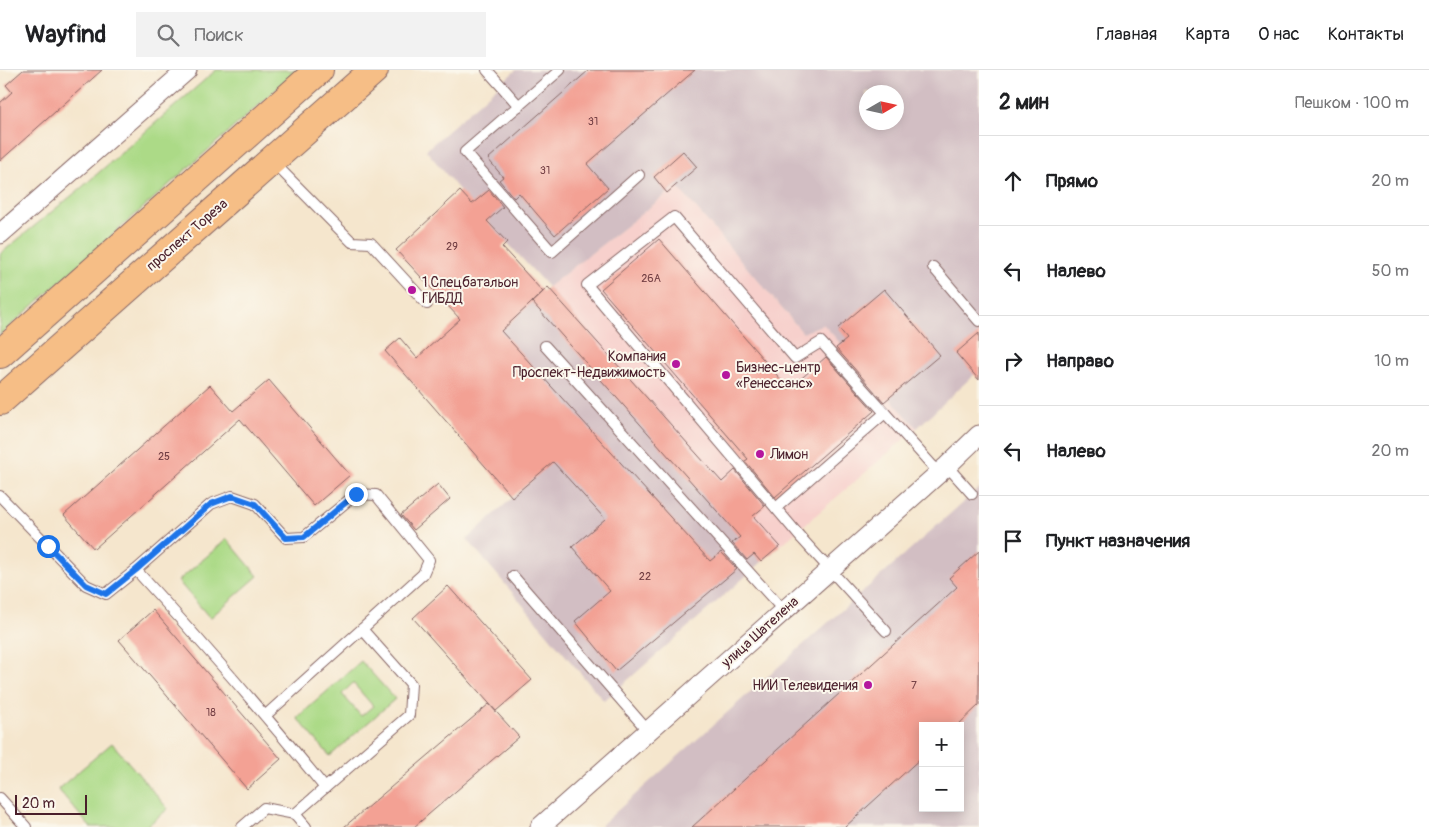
<!DOCTYPE html>
<html lang="ru">
<head>
<meta charset="utf-8">
<style>
  body { margin:0; font-family:Pangolin,sans-serif; background:#f2f2f2; color:#202124 }
  .controls { position:absolute; right:15px; bottom:15px; display:grid; overflow:hidden; border-radius:0px; box-shadow:0 2px 12px #0003 }
  .controls button { width:45px; height:45px; display:grid; place-items:center; padding:0; border:0; border-bottom:1px solid #e0e0e0; background:#fff; color:#202124; font:25px sans-serif }
  .compass { position:absolute; left:859px; top:15px; width:45px; height:45px; border-radius:50%; background:#fff; box-shadow:0 2px 12px #0003; rotate:81deg }
  .scale { position:absolute; left:15px; bottom:12px; width:72px; box-sizing:border-box; padding-left:5px; border:2px solid #4a1f2b; border-top:0; font-size:14px; line-height:18px; white-space:nowrap; color:#4a1f2b; -webkit-text-stroke:4px #fbf7ec; paint-order:stroke }
  .stop { position:absolute; width:15px; height:15px; margin:-11px; border:4px solid #1a73e8; border-radius:50%; background:#fff }
  .stop.end { background:#1a73e8; border-color:#fff; box-shadow:0 1px 5px #0008 }
  .list { margin:0; padding:0; list-style:none }
  h2 { display:flex; justify-content:space-between; align-items:center; height:65px; margin:0; padding:0 20px; font-size:21px }
  h2 small { font-size:16px; font-weight:400; color:#757577 }
  .list li { display:grid; grid-template-columns:32px 1fr auto; gap:15px; align-items:center; box-sizing:border-box; height:90px; padding:0 20px; border-top:1px solid #e0e0e0 }
  .list b { display:block; font-size:19px; white-space:nowrap }
  .list em { font-size:16px; font-style:normal; color:#757577 }
  .icon { flex:none; width:28px; height:28px; fill:none; stroke:currentColor; stroke-width:2; stroke-linecap:round; stroke-linejoin:round }
  .map { position:relative; flex:none; width:979px; height:757px; overflow:hidden }
  header { display:flex; align-items:center; gap:30px; box-sizing:border-box; height:70px; padding:0 25px; background:#fff; border-bottom:1px solid #e0e0e0 }
  header strong { font-size:24px }
  nav { display:flex; gap:28px; margin-inline-start:auto; font-size:18px }
  .search { width:350px; height:45px; background:#f2f2f2; display:flex; align-items:center; gap:12px; box-sizing:border-box; padding:0 18px; border-radius:0px; color:#757577; font-size:19px }
  main { display:flex }
  aside { flex:1; background:#fff }
  .map>svg:first-child { display:block }
</style>
</head>
<body>
<header>
<strong>Wayfind</strong>
<div class="search"><svg class="icon" aria-label="search" viewBox="0 0 24 24"><circle cx="10" cy="10" r="6"/><path d="M15 15l6 6"/></svg>Поиск</div>
<nav><a>Главная</a><a>Карта</a><a>О нас</a><a>Контакты</a></nav>
</header>
<main>
<div class="map">
<svg width="979" height="757" viewBox="0 0 979 757">
  <rect width="100%" height="100%" fill="#fbf7ec"/>
  <filter id="ink" filterUnits="userSpaceOnUse"><feTurbulence type="fractalNoise" baseFrequency=".02" numOctaves="2"/><feDisplacementMap in="SourceGraphic" scale="10" xChannelSelector="R" yChannelSelector="G"/><feConvolveMatrix kernelMatrix="1 2 1 2 8 2 1 2 1" color-interpolation-filters="sRGB"/></filter>
  <filter id="wash" filterUnits="userSpaceOnUse"><feTurbulence type="fractalNoise" baseFrequency=".0096" numOctaves="4" result="noise"/><feDisplacementMap in="SourceGraphic" scale="20" xChannelSelector="R" yChannelSelector="G"/><feGaussianBlur stdDeviation="1.12" result="paint"/><feColorMatrix in="noise" values="0 0 0 0 0 0 0 0 0 0 0 0 0 0 0 0 0 1.4 0 .05"/><feComposite in="paint" operator="in"/></filter>
  <g filter="url(#wash)">
    <rect width="100%" height="100%" fill="#f5e6cd"/>
    <path fill="#f7d0cc" d="M 677,116 L 803,263 L 823,254 L 917,358 L 780,476 L 548,217 Z"/>
    <g fill="#d2bec3" fill-rule="evenodd">
      <path d="M 516,0 L 979,0 L 979,300 L 917,358 L 823,254 L 803,263 L 677,116 L 548,217 L 780,476 L 604,631 L 467,469 L 553,391 L 485,276 L 548,217 L 460,121 L 426,80 ZM 866,22 L 896,22 L 896,52 L 866,52 Z"/>
      <path d="M 979,418 L 979,757 L 599,757 L 804,574 ZM 923,656 L 960,656 L 960,738 L 923,738 Z"/>
    </g>
    <g fill="#acda87" stroke="#7b7c59" fill-rule="evenodd">
      <path d="M 216,0 L 298,0 L 0,265 L 0,184 L 81,118 Z"/>
      <path d="M 227,469 L 258,506 L 210,548 L 178,511 Z"/>
      <path d="M 361,591 L 395,629 L 330,686 L 297,648 ZM 353,613 L 373,636 L 361,646 L 342,624 Z"/>
      <path d="M 112,673 L 168,739 L 146,757 L 90,757 L 58,719 Z"/>
    </g>
    <g id="blocks">
      <g fill="#f3a194">
        <path d="M 23,0 L 102,0 L 0,91 L 0,33 L 12,22 L 6,15 Z"/>
        <path d="M 589,0 L 695,0 L 587,94 L 608,118 L 555,165 L 519,123 L 514,128 L 499,110 L 503,107 L 488,89 Z"/>
        <path d="M 683,81 L 697,97 L 667,123 L 654,107 Z"/>
        <path d="M 489,120 L 503,137 L 487,151 L 507,172 L 502,177 L 543,222 L 501,261 L 710,491 L 721,482 L 737,499 L 616,601 L 575,551 L 610,521 L 572,477 L 605,449 L 553,392 L 512,427 L 385,281 L 400,268 L 417,288 L 460,249 L 396,180 L 460,121 L 472,134 Z"/>
        <path d="M 659,169 L 789,319 L 826,287 L 874,341 L 775,427 L 745,391 L 748,389 L 601,219 Z"/>
        <path d="M 548,217 L 722,412 L 735,400 L 765,436 L 753,446 L 780,476 L 761,492 L 754,484 L 747,490 L 732,473 L 740,467 L 532,232 Z"/>
        <path d="M 884,219 L 940,285 L 884,332 L 836,278 L 847,269 L 838,258 Z"/>
        <path d="M 979,263 L 979,310 L 956,283 Z"/>
        <path d="M 269,310 L 350,405 L 314,436 L 240,349 L 94,479 L 64,445 L 210,315 L 233,341 Z"/>
        <path d="M 438,414 L 450,429 L 414,460 L 401,445 Z"/>
        <path d="M 979,481 L 979,635 L 957,656 L 923,656 L 923,686 L 845,757 L 692,757 L 957,517 L 949,508 Z"/>
        <path d="M 448,516 L 532,610 L 496,641 L 413,548 Z"/>
        <path d="M 153,540 L 281,689 L 247,719 L 119,570 Z"/>
        <path d="M 489,634 L 519,667 L 414,757 L 344,757 Z"/>
      </g>
    </g>
  </g>
  <g filter="url(#ink)">
    <use href="#blocks" fill-opacity="0" stroke="#866564" stroke-width="1"/>
    <g fill="none" stroke-linecap="round" stroke-linejoin="round">
      <g stroke="#866564" stroke-width="12">
        <g id="service">
          <path d="M 487,0 L 519,36"/>
          <path d="M 560,0 L 465,82 L 552,182 L 639,105"/>
          <path d="M 273,92 L 352,172 L 371,173 L 427,234"/>
          <path d="M 933,197 L 979,251"/>
          <path d="M 545,276 L 784,541"/>
          <path d="M 947,396 L 972,424"/>
          <path d="M 0,426 L 86,515 L 106,524 L 136,500 L 211,434 L 232,426 L 255,434 L 286,468 L 304,467 L 356,424 L 376,425 L 429,490 L 423,504 L 362,559 L 411,614 L 409,645 L 295,744"/>
          <path d="M 776,438 L 885,343"/>
          <path d="M 136,500 C 201,571 264,643 325,718"/>
          <path d="M 513,506 L 648,661"/>
          <path d="M 886,561 L 802,469 L 587,215 L 674,147 L 795,288 L 821,272 L 939,403"/>
          <path d="M 266,645 L 362,559"/>
          <path d="M 0,728 L 26,757"/>
          <path d="M 242,757 L 264,738 L 295,744 L 306,757"/>
        </g>
      </g>
      <g stroke="#866564" stroke-width="21">
        <g id="minor">
          <path d="M 0,164 L 187,0"/>
          <path d="M 540,757 L 947,396 L 979,365"/>
        </g>
      </g>
      <g stroke="#866564" stroke-width="30">
        <g id="primary">
          <path d="M 0,284 L 319,0"/>
          <path d="M 0,331 L 374,0"/>
        </g>
      </g>
      <use href="#service" stroke="#fff" stroke-width="10"/>
      <use href="#minor" stroke="#fff" stroke-width="19"/>
      <use href="#primary" stroke="#f6be86" stroke-width="28"/>
    </g>
  </g>
  <g fill="none" stroke-linecap="round" stroke-linejoin="round" filter="url(#ink)">
    <path stroke="#1a73e8" stroke-width="6" d="M 48,476 L 86,515 L 106,524 L 136,500 L 211,434 L 232,426 L 255,434 L 286,468 L 304,467 L 356,424"/>
  </g>
  <g fill="#b5179e" stroke="#fbf7ec" stroke-width="2">
    <circle cx="412" cy="220" r="5"/>
    <circle cx="676" cy="294" r="5"/>
    <circle cx="726" cy="305" r="5"/>
    <circle cx="760" cy="384" r="5"/>
    <circle cx="868" cy="615" r="5"/>
  </g>
  <g text-anchor="middle" dominant-baseline="central" stroke-width="4" stroke-linejoin="round" paint-order="stroke">
    <g font-size="11" fill="#744045">
      <text x="593" y="51">31</text>
      <text x="545" y="100">31</text>
      <text x="452" y="176">29</text>
      <text x="651" y="208">26А</text>
      <text x="164" y="386">25</text>
      <text x="645" y="506">22</text>
      <text x="914" y="615">7</text>
      <text x="211" y="642">18</text>
    </g>
    <g font-size="14" fill="#4a1f2b" stroke="#fbf7ec">
      <text transform="translate(187 165) rotate(-41)">проспект Тореза</text>
      <text transform="translate(760 562) rotate(-42)">улица Шателена</text>
    </g>
    <g font-size="14" fill="#4a1f2b" stroke="#fbf7ec" text-anchor="start">
      <text x="422" y="212">1 Спецбатальон<tspan x="422" dy="16">ГИБДД</tspan></text>
      <text x="666" y="286" text-anchor="end">Компания<tspan x="666" dy="16">Проспект-Недвижимость</tspan></text>
      <text x="736" y="297">Бизнес-центр<tspan x="736" dy="16">«Ренессанс»</tspan></text>
      <text x="770" y="384">Лимон</text>
      <text x="858" y="615" text-anchor="end">НИИ Телевидения</text>
    </g>
  </g>
</svg>
<div class="controls">
<button>+</button>
<button>−</button>
</div>
<svg class="compass" viewBox="-18 -18 36 36"><path d="M0-13l5 13h-10z" fill="#e53935"/><path d="M0 13l5-13h-10z" fill="#757577"/></svg>
<div class="scale">20 m</div>
<div class="stop" style="left:48px;top:476px"></div>
<div class="stop end" style="left:356px;top:424px"></div>
</div>
<aside>
<h2>2 мин<small>Пешком · 100 m</small></h2>
<ul class="list">
<li><svg class="icon" aria-label="ahead" viewBox="0 0 24 24"><path d="M12 20V5M6 11l6-6 6 6"/></svg><div><b>Прямо</b></div><em>20 m</em></li>
<li><svg class="icon" aria-label="left" viewBox="0 0 24 24"><path d="M17 20v-9H6M10 6l-5 5 5 5"/></svg><div><b>Налево</b></div><em>50 m</em></li>
<li><svg class="icon" aria-label="right" viewBox="0 0 24 24"><path d="M7 20v-9h11M14 6l5 5-5 5"/></svg><div><b>Направо</b></div><em>10 m</em></li>
<li><svg class="icon" aria-label="left" viewBox="0 0 24 24"><path d="M17 20v-9H6M10 6l-5 5 5 5"/></svg><div><b>Налево</b></div><em>20 m</em></li>
<li><svg class="icon" aria-label="arrive" viewBox="0 0 24 24"><path d="M6 21V4h12l-3 4 3 4H6"/></svg><div><b>Пункт назначения</b></div></li>
</ul>
</aside>
</main>
</body>
</html>
